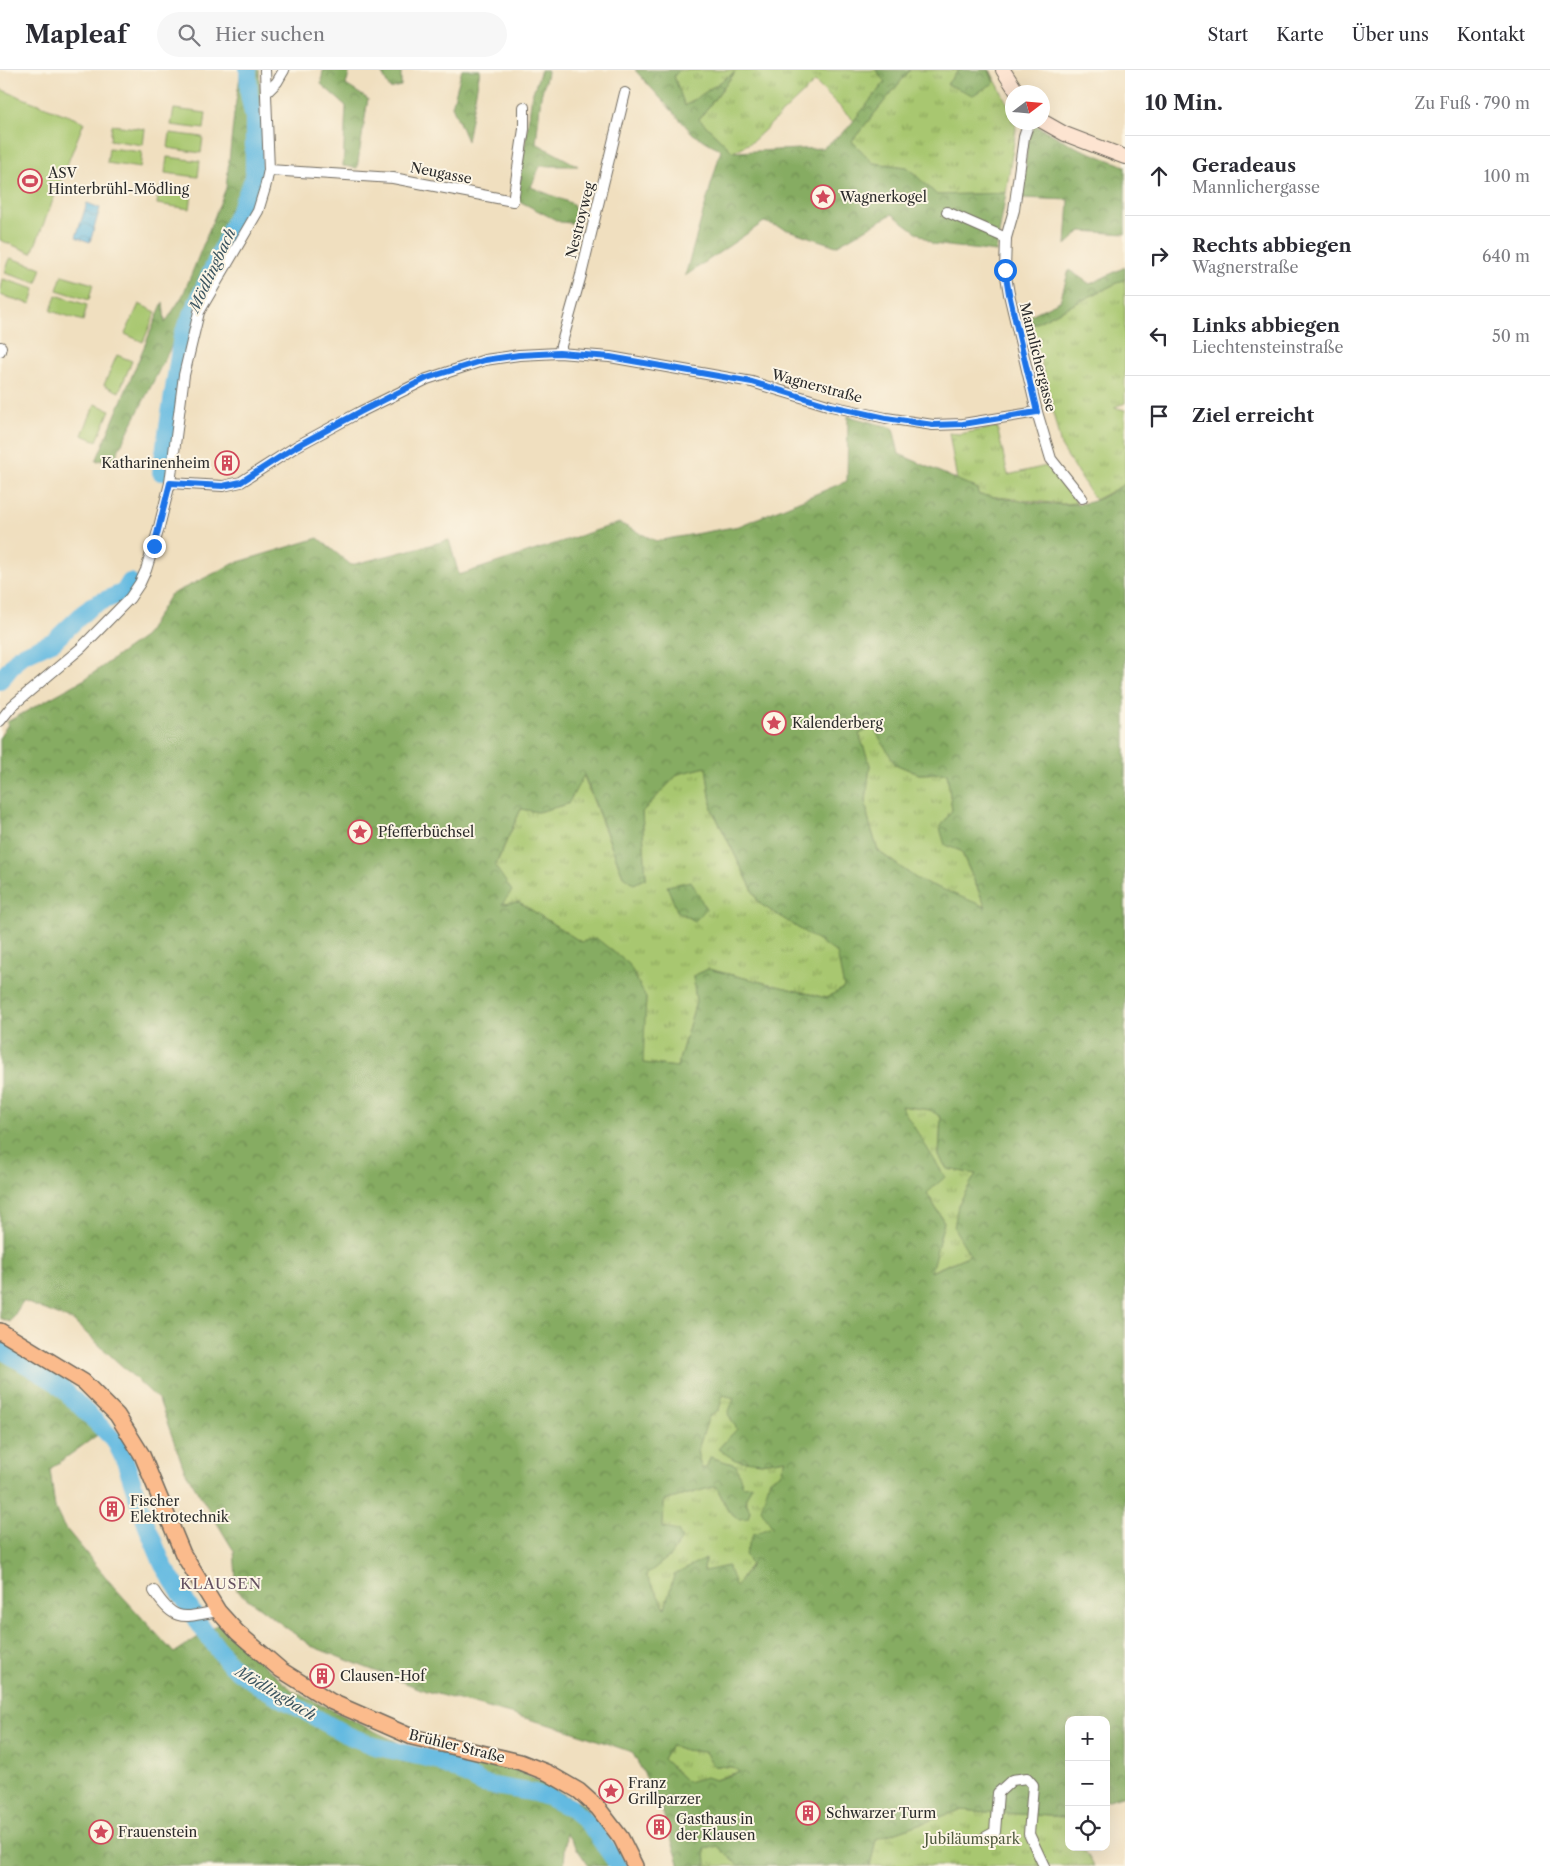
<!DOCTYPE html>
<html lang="de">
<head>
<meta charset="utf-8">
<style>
  body { margin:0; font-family:"Libre Caslon Text",serif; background:#f7f7f7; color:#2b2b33 }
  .controls { position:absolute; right:15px; bottom:15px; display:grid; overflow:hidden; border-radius:10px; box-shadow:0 5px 20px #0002 }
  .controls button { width:45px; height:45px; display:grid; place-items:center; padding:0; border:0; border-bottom:1px solid #e1e1e2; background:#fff; color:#2b2b33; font:25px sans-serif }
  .compass { position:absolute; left:1005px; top:15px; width:45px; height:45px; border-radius:50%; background:#fff; box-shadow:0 5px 20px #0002; rotate:74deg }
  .stop { position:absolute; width:15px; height:15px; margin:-11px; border:4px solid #1a73e8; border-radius:50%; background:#fff }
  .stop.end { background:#1a73e8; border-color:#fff; box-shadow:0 1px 5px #0008 }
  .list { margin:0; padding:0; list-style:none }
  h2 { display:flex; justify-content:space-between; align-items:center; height:65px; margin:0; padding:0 20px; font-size:21px }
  h2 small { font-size:16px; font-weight:400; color:#7c7c81 }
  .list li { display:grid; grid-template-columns:32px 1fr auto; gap:15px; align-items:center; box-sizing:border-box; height:80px; padding:0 20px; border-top:1px solid #e1e1e2 }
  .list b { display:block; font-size:19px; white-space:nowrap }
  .list p { margin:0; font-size:16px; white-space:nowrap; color:#7c7c81 }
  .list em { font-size:16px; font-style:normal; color:#7c7c81 }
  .icon { flex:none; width:28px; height:28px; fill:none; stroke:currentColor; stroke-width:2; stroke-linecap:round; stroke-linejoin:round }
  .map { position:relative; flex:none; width:1125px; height:1796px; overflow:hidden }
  header { display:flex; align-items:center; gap:30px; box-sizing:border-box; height:70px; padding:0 25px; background:#fff; border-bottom:1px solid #e1e1e2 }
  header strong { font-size:24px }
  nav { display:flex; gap:28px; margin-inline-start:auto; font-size:18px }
  .search { width:350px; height:45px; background:#f7f7f7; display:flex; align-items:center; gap:12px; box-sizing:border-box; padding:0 18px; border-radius:28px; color:#7c7c81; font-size:19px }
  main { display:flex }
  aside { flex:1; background:#fff }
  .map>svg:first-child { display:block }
</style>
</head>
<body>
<header>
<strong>Mapleaf</strong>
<div class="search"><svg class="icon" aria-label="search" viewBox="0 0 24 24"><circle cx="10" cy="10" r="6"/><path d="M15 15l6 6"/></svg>Hier suchen</div>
<nav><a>Start</a><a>Karte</a><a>Über uns</a><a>Kontakt</a></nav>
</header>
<main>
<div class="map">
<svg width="1125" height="1796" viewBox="0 0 1125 1796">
  <defs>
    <pattern id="grass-tufts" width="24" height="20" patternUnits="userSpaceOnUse" patternTransform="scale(1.25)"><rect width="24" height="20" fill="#a8c76f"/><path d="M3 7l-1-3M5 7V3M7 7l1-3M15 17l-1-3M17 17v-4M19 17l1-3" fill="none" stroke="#89a25b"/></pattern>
    <pattern id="forest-crowns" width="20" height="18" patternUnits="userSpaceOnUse" patternTransform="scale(1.25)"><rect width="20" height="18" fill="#86ac62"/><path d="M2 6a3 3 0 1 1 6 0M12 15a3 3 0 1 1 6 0" fill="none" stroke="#6e8c51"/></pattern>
    <pattern id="water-waves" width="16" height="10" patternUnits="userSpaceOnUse" patternTransform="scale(1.25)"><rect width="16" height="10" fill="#64bae1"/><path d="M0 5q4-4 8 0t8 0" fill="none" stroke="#5397b7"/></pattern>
  </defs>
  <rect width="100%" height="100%" fill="#fcf5e5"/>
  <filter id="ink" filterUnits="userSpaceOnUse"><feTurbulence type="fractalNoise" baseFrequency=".02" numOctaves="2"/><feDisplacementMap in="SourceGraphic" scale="10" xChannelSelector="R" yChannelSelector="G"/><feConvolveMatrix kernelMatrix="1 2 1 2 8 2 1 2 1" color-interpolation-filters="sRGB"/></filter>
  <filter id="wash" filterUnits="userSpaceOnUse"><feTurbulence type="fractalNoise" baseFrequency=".0096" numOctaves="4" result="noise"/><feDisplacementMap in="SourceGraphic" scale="20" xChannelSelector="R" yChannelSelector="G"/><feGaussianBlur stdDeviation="1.12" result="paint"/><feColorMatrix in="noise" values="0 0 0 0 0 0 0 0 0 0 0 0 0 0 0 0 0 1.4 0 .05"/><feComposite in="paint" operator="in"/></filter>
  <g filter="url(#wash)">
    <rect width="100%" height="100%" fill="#f0dfbf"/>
    <g fill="url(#grass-tufts)" stroke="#6a794d">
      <path d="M 680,0 L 876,0 L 885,12 L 854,51 L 815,12 L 752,72 L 733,82 L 699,49 L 734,4 L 684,36 L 674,6 Z"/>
      <path d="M 910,0 L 959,0 L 947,15 L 994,13 L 990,0 L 1012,42 L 1012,52 L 1015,53 L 1016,59 L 1006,123 L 937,125 L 907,97 L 873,93 L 852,71 Z"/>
      <path d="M 1125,209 L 1125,333 L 1114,337 L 1125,340 L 1125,414 L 1095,430 L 1061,376 L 1032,255 Z"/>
      <path d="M 997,357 L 1008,405 L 1046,396 L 1077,433 L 1062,434 L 979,425 L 976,418 L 957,410 L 949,363 L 959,364 Z"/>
      <path d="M 874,657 L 895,694 L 919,704 L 947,703 L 952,740 L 945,775 L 961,781 L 986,838 L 917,809 L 878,781 L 868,748 L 866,731 L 870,695 L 859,664 Z"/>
      <path d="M 706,697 L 712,739 L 759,833 L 838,883 L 844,918 L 826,928 L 708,899 L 693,906 L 696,932 L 677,997 L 642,993 L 646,928 L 581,872 L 519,832 L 501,835 L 495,797 L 521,739 L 538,742 L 583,704 L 623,806 L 646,808 L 642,742 L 678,704 Z"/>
      <path d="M 900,1036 L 931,1040 L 941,1047 L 939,1086 L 947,1099 L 976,1104 L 958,1135 L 970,1185 L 930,1202 L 944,1152 L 927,1123 Z"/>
      <path d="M 723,1325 L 734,1327 L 737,1359 L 718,1379 L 761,1393 L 786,1389 L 780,1404 L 772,1457 L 751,1494 L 736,1517 L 704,1501 L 705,1490 L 666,1539 L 645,1505 L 670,1486 L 663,1458 L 664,1431 L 716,1416 L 728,1440 L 750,1441 C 743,1426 741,1410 735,1395 L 710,1387 L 707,1396 L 701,1399 L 697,1382 L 709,1346 Z"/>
      <path d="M 671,1675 L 685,1680 L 705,1682 L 714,1696 L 732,1697 L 741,1702 L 731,1704 L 715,1710 L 687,1712 L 663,1689 Z"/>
      <path d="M 960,1740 L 1064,1747 L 1069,1754 L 1069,1777 L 1083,1777 L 1094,1796 L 870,1796 L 876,1769 Z"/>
      <path d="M 719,1776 L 739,1796 L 706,1796 L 705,1779 Z"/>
    </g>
    <g fill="url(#forest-crowns)" stroke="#586c46" fill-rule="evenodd">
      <path d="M 241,0 L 259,0 L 262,51 L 258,120 L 181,257 L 114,389 L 96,391 L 163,232 L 165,253 L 183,225 L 226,118 L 234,44 Z"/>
      <path d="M 323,0 L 350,0 L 346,15 L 368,29 L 357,98 L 343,96 L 346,36 L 321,14 Z"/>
      <path d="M 380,0 L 401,0 L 401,16 L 390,19 Z"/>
      <path d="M 462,0 L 480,0 L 467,71 L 452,36 Z"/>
      <path d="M 541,0 L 548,0 L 541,26 L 536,73 L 578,96 L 540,96 L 531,117 L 573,134 L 581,154 L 560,152 L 517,130 L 532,25 Z"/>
      <path d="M 635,0 L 680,0 L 674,6 L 685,36 L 735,2 L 699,49 L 733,82 L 823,78 L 847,59 L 885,12 L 876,0 L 910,0 L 852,71 L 873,93 L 907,97 L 937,125 L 1006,123 L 996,182 L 933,174 L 892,144 L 836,176 L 764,152 L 685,206 L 721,80 L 693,64 Z"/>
      <path d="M 959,0 L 989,0 L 994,13 L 973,25 L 947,14 Z"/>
      <path d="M 1035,55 L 1078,78 L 1125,96 L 1125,164 L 1081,161 L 1066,175 L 1069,130 L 1022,128 L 1028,69 Z"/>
      <path d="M 1125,197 L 1125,209 L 1032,255 L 1022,249 L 1060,231 L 1069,200 L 1090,214 Z"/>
      <path d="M 848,346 L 893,358 L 899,384 L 976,418 L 979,425 C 1011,429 1064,440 1094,431 C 1105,427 1115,419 1125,414 L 1125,1725 L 1106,1731 L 1106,1650 L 1069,1650 L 1069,1745 L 1064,1747 L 960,1740 L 876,1769 L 870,1796 L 739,1796 L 718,1776 L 705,1779 L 706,1796 L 680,1796 L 659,1731 L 632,1682 L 565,1659 L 426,1621 L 311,1576 L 237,1521 L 234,1481 L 184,1399 L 159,1330 L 73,1251 L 23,1231 L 10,1252 L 0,1248 L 0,667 L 8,654 L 7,652 L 85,609 L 145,566 L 170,525 L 235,493 L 318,468 L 351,495 L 449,470 L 459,505 L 619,453 L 656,471 L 739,456 L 847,411 ZM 873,657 L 895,694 L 919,704 L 947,703 L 952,740 L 940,758 L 945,775 L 961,781 L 986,837 L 917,809 L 878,781 L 868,748 L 866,731 L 870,695 L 859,664 ZM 706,697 L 712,739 L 759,833 L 837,883 L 844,918 L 826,928 L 708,899 L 693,906 L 696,932 L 677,997 L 643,993 L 646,928 L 629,894 L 596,868 L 581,872 L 519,832 L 502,834 L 512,821 L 495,796 L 521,739 L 538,742 L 568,734 L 584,705 L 623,806 L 634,814 L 646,808 L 642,742 L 678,704 ZM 901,1036 L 930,1040 L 941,1047 L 939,1086 L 947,1099 L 976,1104 L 958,1135 L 954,1158 L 970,1185 L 931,1202 L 944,1152 L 927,1123 L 945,1107 ZM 723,1325 L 734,1328 L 728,1344 L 737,1359 L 718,1379 L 735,1390 L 761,1393 L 786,1389 L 780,1404 L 770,1409 L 761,1439 L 772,1457 L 753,1464 L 745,1484 L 751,1495 L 736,1517 L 728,1496 L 704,1501 L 705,1489 L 674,1505 L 665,1538 L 646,1505 L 670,1486 L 682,1469 L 678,1461 L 663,1458 L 664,1431 L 716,1416 L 728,1440 L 738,1449 L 748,1448 L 750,1441 L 745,1430 L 752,1415 L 743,1416 L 736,1395 L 710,1387 L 707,1396 L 702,1399 L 697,1382 L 709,1346 L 719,1340 ZM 671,1675 L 685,1680 L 705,1682 L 714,1696 L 732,1697 L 740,1702 L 715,1710 L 706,1707 L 687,1712 L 663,1689 Z"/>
      <path d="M 691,811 L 706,839 L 695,851 L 677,841 L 667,816 Z"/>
      <path d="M 0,1276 L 64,1314 L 110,1356 L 50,1399 L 55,1438 L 63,1455 L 114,1517 L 174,1583 L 218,1554 L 293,1621 L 411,1679 L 519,1701 L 584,1735 L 611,1775 L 620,1796 L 589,1796 L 566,1763 L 564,1796 L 0,1796 Z"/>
    </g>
    <g fill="#a8c76f" stroke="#6a794d">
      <path d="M 0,19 L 84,52 L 32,183 L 0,170 Z"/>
      <path d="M 174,39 L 206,43 L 204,59 L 171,55 Z"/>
      <path d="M 112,55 L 145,59 L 143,75 L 110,70 Z"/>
      <path d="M 170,63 L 203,67 L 201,83 L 168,78 Z"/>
      <path d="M 109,78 L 142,82 L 140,98 L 107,93 Z"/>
      <path d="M 167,87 L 200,91 L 198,107 L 165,103 Z"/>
      <path d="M 159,118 L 192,123 L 190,139 L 157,134 Z"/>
      <path d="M 10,188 L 42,198 L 37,213 L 5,203 Z"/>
      <path d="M 62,205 L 93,214 L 89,230 L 57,220 Z"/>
      <path d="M 3,209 L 35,219 L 31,234 L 0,225 Z"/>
      <path d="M 56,225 L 87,235 L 83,251 L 51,241 Z"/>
      <path d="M 139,234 L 156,242 L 143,272 L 125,264 Z"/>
      <path d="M 117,285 L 132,291 L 119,322 L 104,315 Z"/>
      <path d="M 95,334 L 110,340 L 97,371 L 82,365 Z"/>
    </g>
    <path fill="url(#water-waves)" stroke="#487286" d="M 87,133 L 100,138 L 90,172 L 76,167 Z"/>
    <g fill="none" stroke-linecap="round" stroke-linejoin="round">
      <g stroke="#64bae1" stroke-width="18">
        <path d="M 161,402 L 182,266 L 254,108 L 254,48 L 249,24 L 248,0"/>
        <path d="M 0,611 L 19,587 L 54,571 L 91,536 L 124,522 L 130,512"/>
        <path d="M 0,1279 L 57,1313 L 115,1371 L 126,1393 L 146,1454 L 163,1495 L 202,1558 L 231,1596 L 261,1617 L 347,1665 L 374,1676 L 436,1690 L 483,1714 L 535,1723 L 552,1729 L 569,1737 L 591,1756 L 619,1796"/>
      </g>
    </g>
  </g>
  <g filter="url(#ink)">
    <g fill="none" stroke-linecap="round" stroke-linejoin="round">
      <g stroke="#706a5f" stroke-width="12">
        <g id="street">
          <path d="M 267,22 L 277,12 L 284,0"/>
          <path d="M 1029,52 L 1024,67 L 1014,140 L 1006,168 L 1005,200 L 1009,224 L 1037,342 L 1051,389 L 1082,428"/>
          <path d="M 269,100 L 393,108 L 513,131 L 524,59 L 524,37"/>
          <path d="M 947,142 L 1006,168"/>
          <path d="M 0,277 L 1,277 L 0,281"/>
          <path d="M 559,283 L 581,205 L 625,23"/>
          <path d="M 170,413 L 223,416 L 241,412 L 297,376 L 360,342 L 427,309 L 485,290 L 519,285 L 559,283 L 610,287 L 752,312 L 831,336 L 886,348 L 933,355 L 963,354 L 1037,342"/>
          <path d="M 0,651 L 12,636 L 81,578 L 130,528 L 140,513 L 146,500 L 158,461 L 170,413 L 184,305 L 199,242 L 258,141 L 265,118 L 269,100 L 265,0"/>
          <path d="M 154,1521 C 175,1554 184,1547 218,1541"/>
          <path d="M 984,1768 L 995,1762 L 998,1723 L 1012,1710 L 1027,1708 L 1033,1715 L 1029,1764 L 1044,1796"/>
        </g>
      </g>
      <g stroke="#706a5f" stroke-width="16">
        <g id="secondary">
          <path d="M 1003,0 L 1017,22"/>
          <path d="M 1042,51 L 1065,64 L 1125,87"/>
        </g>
      </g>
      <g stroke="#706a5f" stroke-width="18">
        <path id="primary" d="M 0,1261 L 84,1312 L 117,1345 L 142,1385 L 183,1484 L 218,1541 L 237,1562 L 281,1600 L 332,1632 L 412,1667 L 520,1692 L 548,1703 L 579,1721 L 598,1738 L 621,1768 L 635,1796"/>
      </g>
      <use href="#street" stroke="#fff" stroke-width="10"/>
      <use href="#secondary" stroke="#fde4d1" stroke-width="14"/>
      <use href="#primary" stroke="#fbbb8c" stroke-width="15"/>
    </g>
  </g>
  <g fill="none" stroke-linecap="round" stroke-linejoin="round" filter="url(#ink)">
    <path stroke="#1a73e8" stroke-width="6" d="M 154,476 L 170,413 L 223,416 L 241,412 L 297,376 L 360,342 L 427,308 L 485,290 L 519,285 L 559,283 L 610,287 L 752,312 L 831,336 L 886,348 L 933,355 L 963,354 L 1037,342 L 1009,224 L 1005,200"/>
  </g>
  <defs>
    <g id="stadium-ring" transform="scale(1.25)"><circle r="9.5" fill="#fcf5e5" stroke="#d1495b" stroke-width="1.5"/><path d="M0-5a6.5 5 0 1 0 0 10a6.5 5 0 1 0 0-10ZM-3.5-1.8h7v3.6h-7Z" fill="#d1495b"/></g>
    <g id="sight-ring" transform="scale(1.25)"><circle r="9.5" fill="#fcf5e5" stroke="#d1495b" stroke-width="1.5"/><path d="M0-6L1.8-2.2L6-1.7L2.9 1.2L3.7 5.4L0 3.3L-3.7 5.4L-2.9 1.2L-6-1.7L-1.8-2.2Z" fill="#d1495b"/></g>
    <g id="building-ring" transform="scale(1.25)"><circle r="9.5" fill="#fcf5e5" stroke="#d1495b" stroke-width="1.5"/><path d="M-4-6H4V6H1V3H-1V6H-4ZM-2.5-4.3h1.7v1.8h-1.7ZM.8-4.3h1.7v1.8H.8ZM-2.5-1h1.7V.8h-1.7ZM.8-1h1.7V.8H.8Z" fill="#d1495b"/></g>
  </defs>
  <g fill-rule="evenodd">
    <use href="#stadium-ring" x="30" y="111"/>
    <use href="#sight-ring" x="823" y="127"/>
    <use href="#building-ring" x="227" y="393"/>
    <use href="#sight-ring" x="774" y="653"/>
    <use href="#sight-ring" x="360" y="762"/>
    <use href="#building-ring" x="112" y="1439"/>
    <use href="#building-ring" x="322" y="1606"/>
    <use href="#sight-ring" x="611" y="1721"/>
    <use href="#building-ring" x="808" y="1743"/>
    <use href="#building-ring" x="659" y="1757"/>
    <use href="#sight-ring" x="101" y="1762"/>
  </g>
  <g text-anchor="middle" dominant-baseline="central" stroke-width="4" stroke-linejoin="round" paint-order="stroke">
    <g font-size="14" fill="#2b2b2b" stroke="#fcf5e5" text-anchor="start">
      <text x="48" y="103">ASV<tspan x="48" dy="16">Hinterbrühl-Mödling</tspan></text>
      <text x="840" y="127">Wagnerkogel</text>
      <text x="210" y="393" text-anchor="end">Katharinenheim</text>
      <text x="792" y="653">Kalenderberg</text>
      <text x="378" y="762">Pfefferbüchsel</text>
      <text x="130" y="1431">Fischer<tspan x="130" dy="16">Elektrotechnik</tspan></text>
      <text x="340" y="1606">Clausen-Hof</text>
      <text x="628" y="1713">Franz<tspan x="628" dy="16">Grillparzer</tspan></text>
      <text x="826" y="1743">Schwarzer Turm</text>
      <text x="676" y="1749">Gasthaus in<tspan x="676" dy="16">der Klausen</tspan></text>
      <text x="118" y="1762">Frauenstein</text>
    </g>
    <g font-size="14" fill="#2b2b2b" stroke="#fcf5e5">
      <text transform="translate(441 103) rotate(11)">Neugasse</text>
      <text transform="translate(580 150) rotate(-76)">Nestroyweg</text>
      <text transform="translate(1038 287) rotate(76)">Mannlichergasse</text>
      <text transform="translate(817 316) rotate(15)">Wagnerstraße</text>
      <text transform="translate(457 1676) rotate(14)">Brühler Straße</text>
    </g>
    <g font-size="14" fill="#505a3f" stroke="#fcf5e5">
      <text x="972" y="1769">Jubiläumspark</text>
    </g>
    <g font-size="15" font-style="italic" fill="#3c5662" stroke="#fcf5e5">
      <text transform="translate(212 200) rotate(-65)">Mödlingbach</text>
      <text transform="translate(276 1623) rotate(31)">Mödlingbach</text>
    </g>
    <g font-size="15" letter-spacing="1" fill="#655161" stroke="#fcf5e5">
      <text x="221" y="1513">KLAUSEN</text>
    </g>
  </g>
</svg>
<div class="controls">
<button>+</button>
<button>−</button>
<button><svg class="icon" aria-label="locate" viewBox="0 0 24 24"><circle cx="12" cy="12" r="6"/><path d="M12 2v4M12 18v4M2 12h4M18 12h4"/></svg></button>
</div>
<svg class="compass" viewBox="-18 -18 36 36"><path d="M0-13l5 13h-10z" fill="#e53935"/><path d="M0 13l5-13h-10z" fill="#7c7c81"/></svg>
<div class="stop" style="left:1005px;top:200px"></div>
<div class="stop end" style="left:154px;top:476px"></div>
</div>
<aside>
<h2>10 Min.<small>Zu Fuß · 790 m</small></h2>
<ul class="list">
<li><svg class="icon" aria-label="ahead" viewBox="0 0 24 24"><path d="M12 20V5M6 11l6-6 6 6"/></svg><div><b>Geradeaus</b><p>Mannlichergasse</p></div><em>100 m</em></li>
<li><svg class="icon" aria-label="right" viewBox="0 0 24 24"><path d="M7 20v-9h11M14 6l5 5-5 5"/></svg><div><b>Rechts abbiegen</b><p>Wagnerstraße</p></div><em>640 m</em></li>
<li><svg class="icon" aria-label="left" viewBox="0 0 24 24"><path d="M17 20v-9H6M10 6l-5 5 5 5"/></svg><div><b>Links abbiegen</b><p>Liechtensteinstraße</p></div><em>50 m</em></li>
<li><svg class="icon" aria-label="arrive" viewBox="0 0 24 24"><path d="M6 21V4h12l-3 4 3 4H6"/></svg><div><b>Ziel erreicht</b></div></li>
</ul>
</aside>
</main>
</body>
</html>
